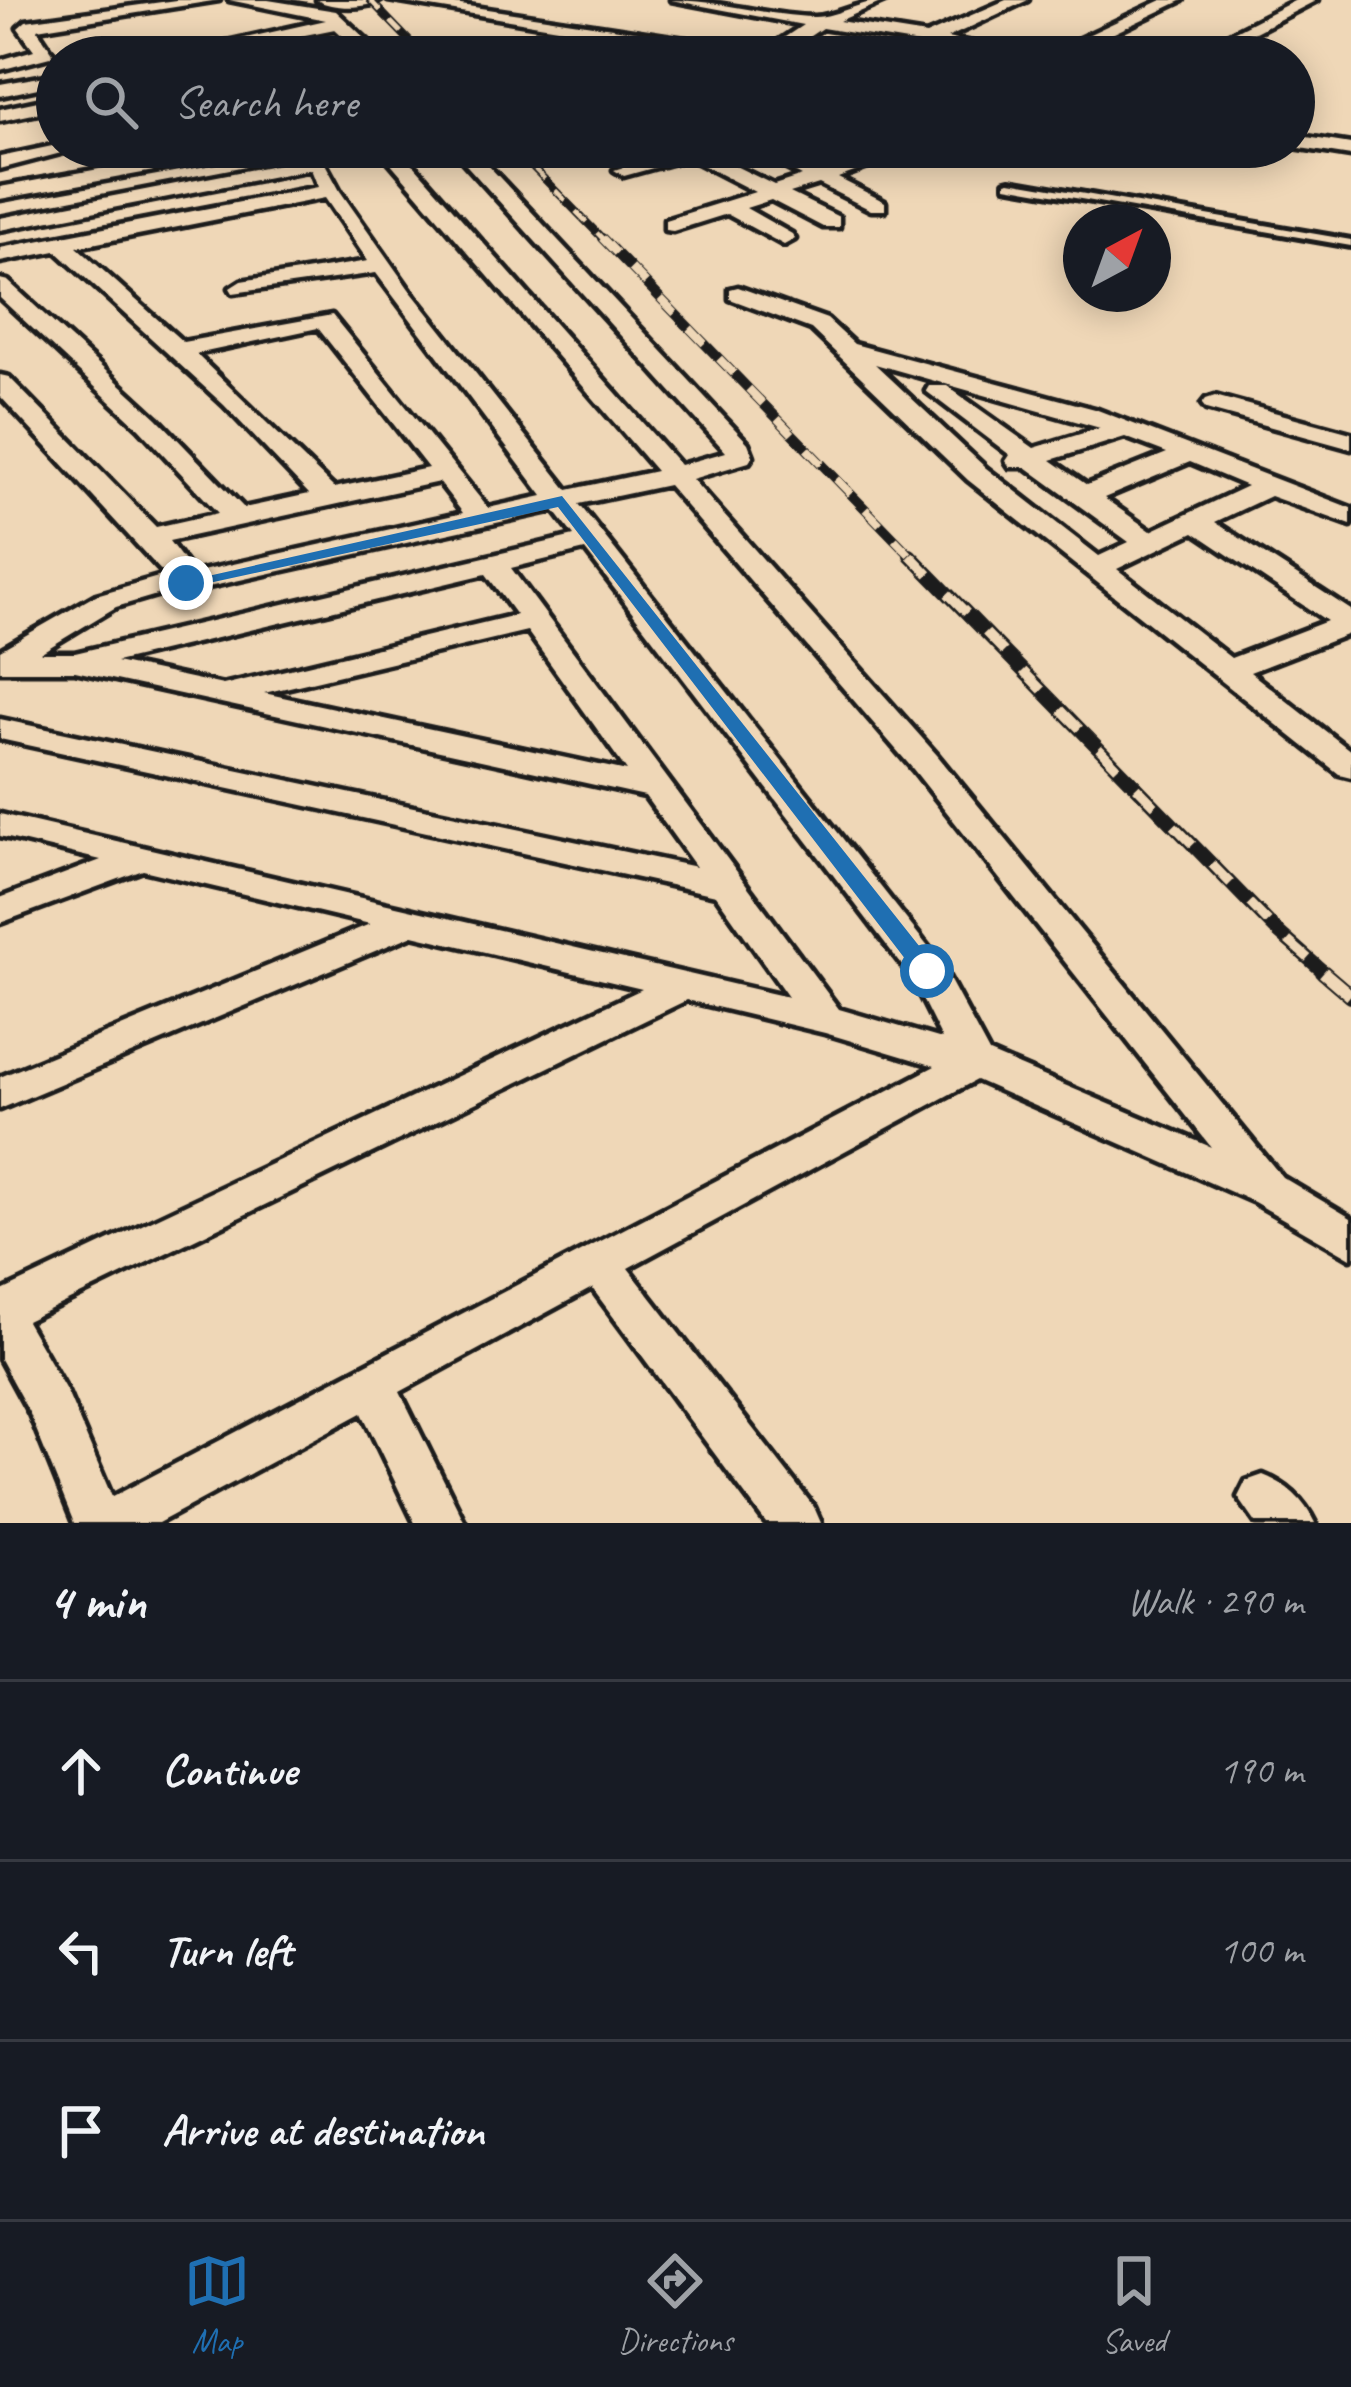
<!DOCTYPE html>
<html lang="en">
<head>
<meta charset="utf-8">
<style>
  body { margin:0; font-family:Caveat,sans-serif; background:#242831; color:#f1f3f6 }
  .compass { position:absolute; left:1063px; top:204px; width:108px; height:108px; border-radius:50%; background:#171b24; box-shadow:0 6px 30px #0003; rotate:41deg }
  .stop { position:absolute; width:36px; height:36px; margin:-27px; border:9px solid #1f6fb2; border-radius:50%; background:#fff }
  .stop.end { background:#1f6fb2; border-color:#fff; box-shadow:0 3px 12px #0008 }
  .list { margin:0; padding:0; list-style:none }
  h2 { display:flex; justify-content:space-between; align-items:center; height:156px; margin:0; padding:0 48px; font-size:51px }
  h2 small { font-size:39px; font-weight:400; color:#9ea1a6 }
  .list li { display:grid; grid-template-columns:78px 1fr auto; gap:36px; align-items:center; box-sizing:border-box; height:180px; padding:0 48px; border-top:3px solid #363941 }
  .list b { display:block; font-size:45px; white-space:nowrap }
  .list em { font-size:39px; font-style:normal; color:#9ea1a6 }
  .icon { flex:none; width:66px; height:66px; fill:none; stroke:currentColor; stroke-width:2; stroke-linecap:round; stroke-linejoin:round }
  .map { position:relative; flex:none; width:1351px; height:1523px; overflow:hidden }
  .search { position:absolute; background:#171b24; box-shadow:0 6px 30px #0003; left:36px; right:36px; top:36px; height:132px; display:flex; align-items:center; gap:30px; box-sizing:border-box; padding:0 42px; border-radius:66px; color:#9ea1a6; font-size:45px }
  .sheet { height:696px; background:#171b24 }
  nav { display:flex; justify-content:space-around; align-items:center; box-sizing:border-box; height:168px; border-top:3px solid #363941; background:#171b24; font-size:33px; color:#9ea1a6 }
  nav a { display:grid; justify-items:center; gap:6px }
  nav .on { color:#1f6fb2 }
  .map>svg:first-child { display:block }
</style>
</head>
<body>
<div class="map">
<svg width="1351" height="1523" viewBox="0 0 1351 1523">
  <rect width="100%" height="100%" fill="#efd7b7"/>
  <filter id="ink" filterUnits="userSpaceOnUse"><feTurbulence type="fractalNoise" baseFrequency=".00833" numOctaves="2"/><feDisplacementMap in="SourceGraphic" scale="24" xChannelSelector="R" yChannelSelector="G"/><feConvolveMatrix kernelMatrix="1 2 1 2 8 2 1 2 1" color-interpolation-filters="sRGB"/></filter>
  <g filter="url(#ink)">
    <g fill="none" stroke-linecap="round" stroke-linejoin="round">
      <g stroke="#1c1c1c" stroke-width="10">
        <path id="lane" d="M 1010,181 L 1351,240 L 1351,246 L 1006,186 L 1006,182 Z"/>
      </g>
      <g stroke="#1c1c1c" stroke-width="9">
        <g id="street">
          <path d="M 176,0 L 219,0 L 37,29 L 53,53 L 50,57 L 0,70 L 0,60 L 34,50 L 18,28 L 26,21 Z"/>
          <path d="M 229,0 L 268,0 L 336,11 L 385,57 L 366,57 L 335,29 L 195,57 L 160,57 L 326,20 Z"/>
          <path d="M 317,0 L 381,0 C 367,9 331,9 317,0 Z"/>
          <path d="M 388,0 L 428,0 L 764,51 L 803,25 L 671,0 C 719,0 766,16 814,17 C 838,17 861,0 887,0 L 839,21 L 926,35 L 1006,0 L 1028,0 L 947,38 L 1040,57 L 999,57 L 822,28 L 779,57 L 734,57 Z"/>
          <path d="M 1162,0 L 1183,0 L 1064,57 L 1041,57 Z"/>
          <path d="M 1296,0 L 1317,0 L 1207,57 L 1184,57 Z"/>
          <path d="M 505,40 L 576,52 L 585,57 L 545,57 L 499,49 L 496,45 Z"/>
          <path d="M 57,74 L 57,84 L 0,96 L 0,84 Z"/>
          <path d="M 57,97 L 57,109 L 0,121 L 0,109 Z"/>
          <path d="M 1294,135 L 1351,144 L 1351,156 L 1294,147 Z"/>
          <path d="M 57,145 L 84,147 L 0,169 L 0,157 Z"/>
          <path d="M 220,147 L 235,152 L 225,158 L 0,199 L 0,187 Z"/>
          <path d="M 296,147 L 316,147 L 340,191 L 409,289 L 568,490 L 656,471 L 377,147 L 398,147 L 680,465 L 726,452 L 450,147 L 471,147 L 748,443 L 753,456 L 749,462 L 692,479 L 937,755 L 1282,1177 L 1351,1218 L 1351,1258 L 1254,1202 L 976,1080 L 628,1268 L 814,1507 L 821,1523 L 766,1523 L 592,1288 L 400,1392 L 465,1523 L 415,1523 L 362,1413 L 158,1523 L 74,1523 L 30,1414 L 0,1359 L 0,1292 L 642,989 L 413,935 L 0,1109 L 0,1077 L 370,924 L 143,870 L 0,923 L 0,898 L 101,860 L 0,836 L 0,814 L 788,997 L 716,895 L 0,739 L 0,719 L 696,867 L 645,796 L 75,671 L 0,671 L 0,650 L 96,595 L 165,575 L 0,396 L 0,375 L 9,377 L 156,527 L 218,513 L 139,428 L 0,298 L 0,279 L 8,281 L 157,418 L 244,508 L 309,494 L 224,405 L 56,251 L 0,262 L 0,248 L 318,187 L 311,169 L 0,230 L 0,218 L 305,159 ZM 325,198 L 368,261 L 241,281 L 230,288 L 233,293 L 376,273 L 543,496 L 488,508 L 332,315 L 183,342 L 77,247 ZM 318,328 L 428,468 L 334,488 L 196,354 ZM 439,482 L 463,513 L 193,573 L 169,541 ZM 668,485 L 913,769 L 1211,1147 L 989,1053 L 940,962 L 579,504 ZM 554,510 L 574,536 L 75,653 L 40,653 L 116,607 L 177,589 L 186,592 ZM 585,550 L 911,977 L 942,1039 L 839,1009 L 511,568 ZM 486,574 L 516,615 L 223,685 L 116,662 ZM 527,631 L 627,771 L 264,693 ZM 687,1000 L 825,1033 L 935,1066 L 112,1497 L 67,1392 L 26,1321 Z"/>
          <path d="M 687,147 L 719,147 L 709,153 L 774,185 L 802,176 L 769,159 L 769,151 L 783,151 L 822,170 L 892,147 L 922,147 L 838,178 L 885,202 L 885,210 L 871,210 L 819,184 L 790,193 L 839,217 L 839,227 L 823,227 L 771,200 L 746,208 L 792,234 L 795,239 L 784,245 L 727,214 L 673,231 L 665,230 L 665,220 L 755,192 L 689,158 L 624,176 L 614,170 Z"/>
          <path d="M 738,287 L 827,319 L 854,344 L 1095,409 L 1351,508 L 1351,525 L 1270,496 L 1215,522 L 1351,610 L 1351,633 L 1250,672 L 1351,751 L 1351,777 L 1339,774 L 968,480 L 811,329 L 730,299 L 730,289 ZM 875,364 L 1100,428 L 1034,448 L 947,386 L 929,386 L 926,391 L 1010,455 L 1006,461 L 1010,467 L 1026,467 L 1129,542 L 1099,556 L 986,468 ZM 1125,437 L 1167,453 L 1087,485 L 1051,460 ZM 1190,462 L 1247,486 L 1151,531 L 1104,498 ZM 1194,532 L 1327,621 L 1231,658 L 1117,569 Z"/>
          <path d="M 1215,396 L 1351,433 L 1351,449 L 1206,409 L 1202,404 L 1206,399 Z"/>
          <path d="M 1263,1475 C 1287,1484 1304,1500 1315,1523 L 1256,1523 L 1238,1497 L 1246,1481 Z"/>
        </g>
      </g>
      <use href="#lane" fill="#efd7b7" fill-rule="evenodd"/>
      <use href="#street" fill="#efd7b7" fill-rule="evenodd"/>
      <g stroke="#1c1c1c" stroke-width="8">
        <g id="rail-far3">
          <path d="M 370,0 L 425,57"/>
          <path d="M 513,147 L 605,241"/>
        </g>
      </g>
      <g stroke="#1c1c1c" stroke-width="10">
        <path id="rail-far2" d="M 602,238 L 913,558"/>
      </g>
      <g stroke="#1c1c1c" stroke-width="14">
        <path id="rail-far1" d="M 910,555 L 1275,929 L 1327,975"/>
      </g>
      <g stroke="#1c1c1c" stroke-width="16">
        <path id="rail" d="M 1323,972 L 1351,996"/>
      </g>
      <use href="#rail-far3" stroke="#efd7b7" stroke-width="4.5" stroke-dasharray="15" stroke-linecap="butt"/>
      <use href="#rail-far2" stroke="#efd7b7" stroke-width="8" stroke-dasharray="21" stroke-linecap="butt"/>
      <use href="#rail-far1" stroke="#efd7b7" stroke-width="9" stroke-dasharray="27" stroke-linecap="butt"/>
      <use href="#rail" stroke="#efd7b7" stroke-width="12" stroke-dasharray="36" stroke-linecap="butt"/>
    </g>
  </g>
  <path fill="#1f6fb2" d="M 562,496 L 935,966 L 935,977 L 919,977 L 558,507 L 186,588 L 177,583 Z"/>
</svg>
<svg class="compass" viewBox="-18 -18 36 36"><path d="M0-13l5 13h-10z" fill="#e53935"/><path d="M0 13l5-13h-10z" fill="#9ea1a6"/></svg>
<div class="stop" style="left:927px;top:971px"></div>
<div class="stop end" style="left:186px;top:583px"></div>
<div class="search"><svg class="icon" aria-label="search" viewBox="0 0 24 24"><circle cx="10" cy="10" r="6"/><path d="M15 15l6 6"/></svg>Search here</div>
</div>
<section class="sheet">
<h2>4 min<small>Walk · 290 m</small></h2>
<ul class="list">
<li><svg class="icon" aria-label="ahead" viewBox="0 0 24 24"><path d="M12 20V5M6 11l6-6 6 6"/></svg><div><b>Continue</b></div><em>190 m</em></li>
<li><svg class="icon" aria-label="left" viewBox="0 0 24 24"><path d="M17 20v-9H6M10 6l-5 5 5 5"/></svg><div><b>Turn left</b></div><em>100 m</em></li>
<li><svg class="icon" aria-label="arrive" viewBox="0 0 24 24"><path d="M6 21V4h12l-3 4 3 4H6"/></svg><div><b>Arrive at destination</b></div></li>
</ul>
</section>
<nav>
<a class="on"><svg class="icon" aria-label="map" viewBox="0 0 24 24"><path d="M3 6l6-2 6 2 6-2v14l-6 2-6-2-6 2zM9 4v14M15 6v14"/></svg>Map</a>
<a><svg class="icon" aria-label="directions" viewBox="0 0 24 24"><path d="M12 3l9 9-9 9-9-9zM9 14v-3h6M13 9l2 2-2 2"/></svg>Directions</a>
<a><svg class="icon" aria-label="saved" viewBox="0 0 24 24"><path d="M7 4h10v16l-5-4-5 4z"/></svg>Saved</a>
</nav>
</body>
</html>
